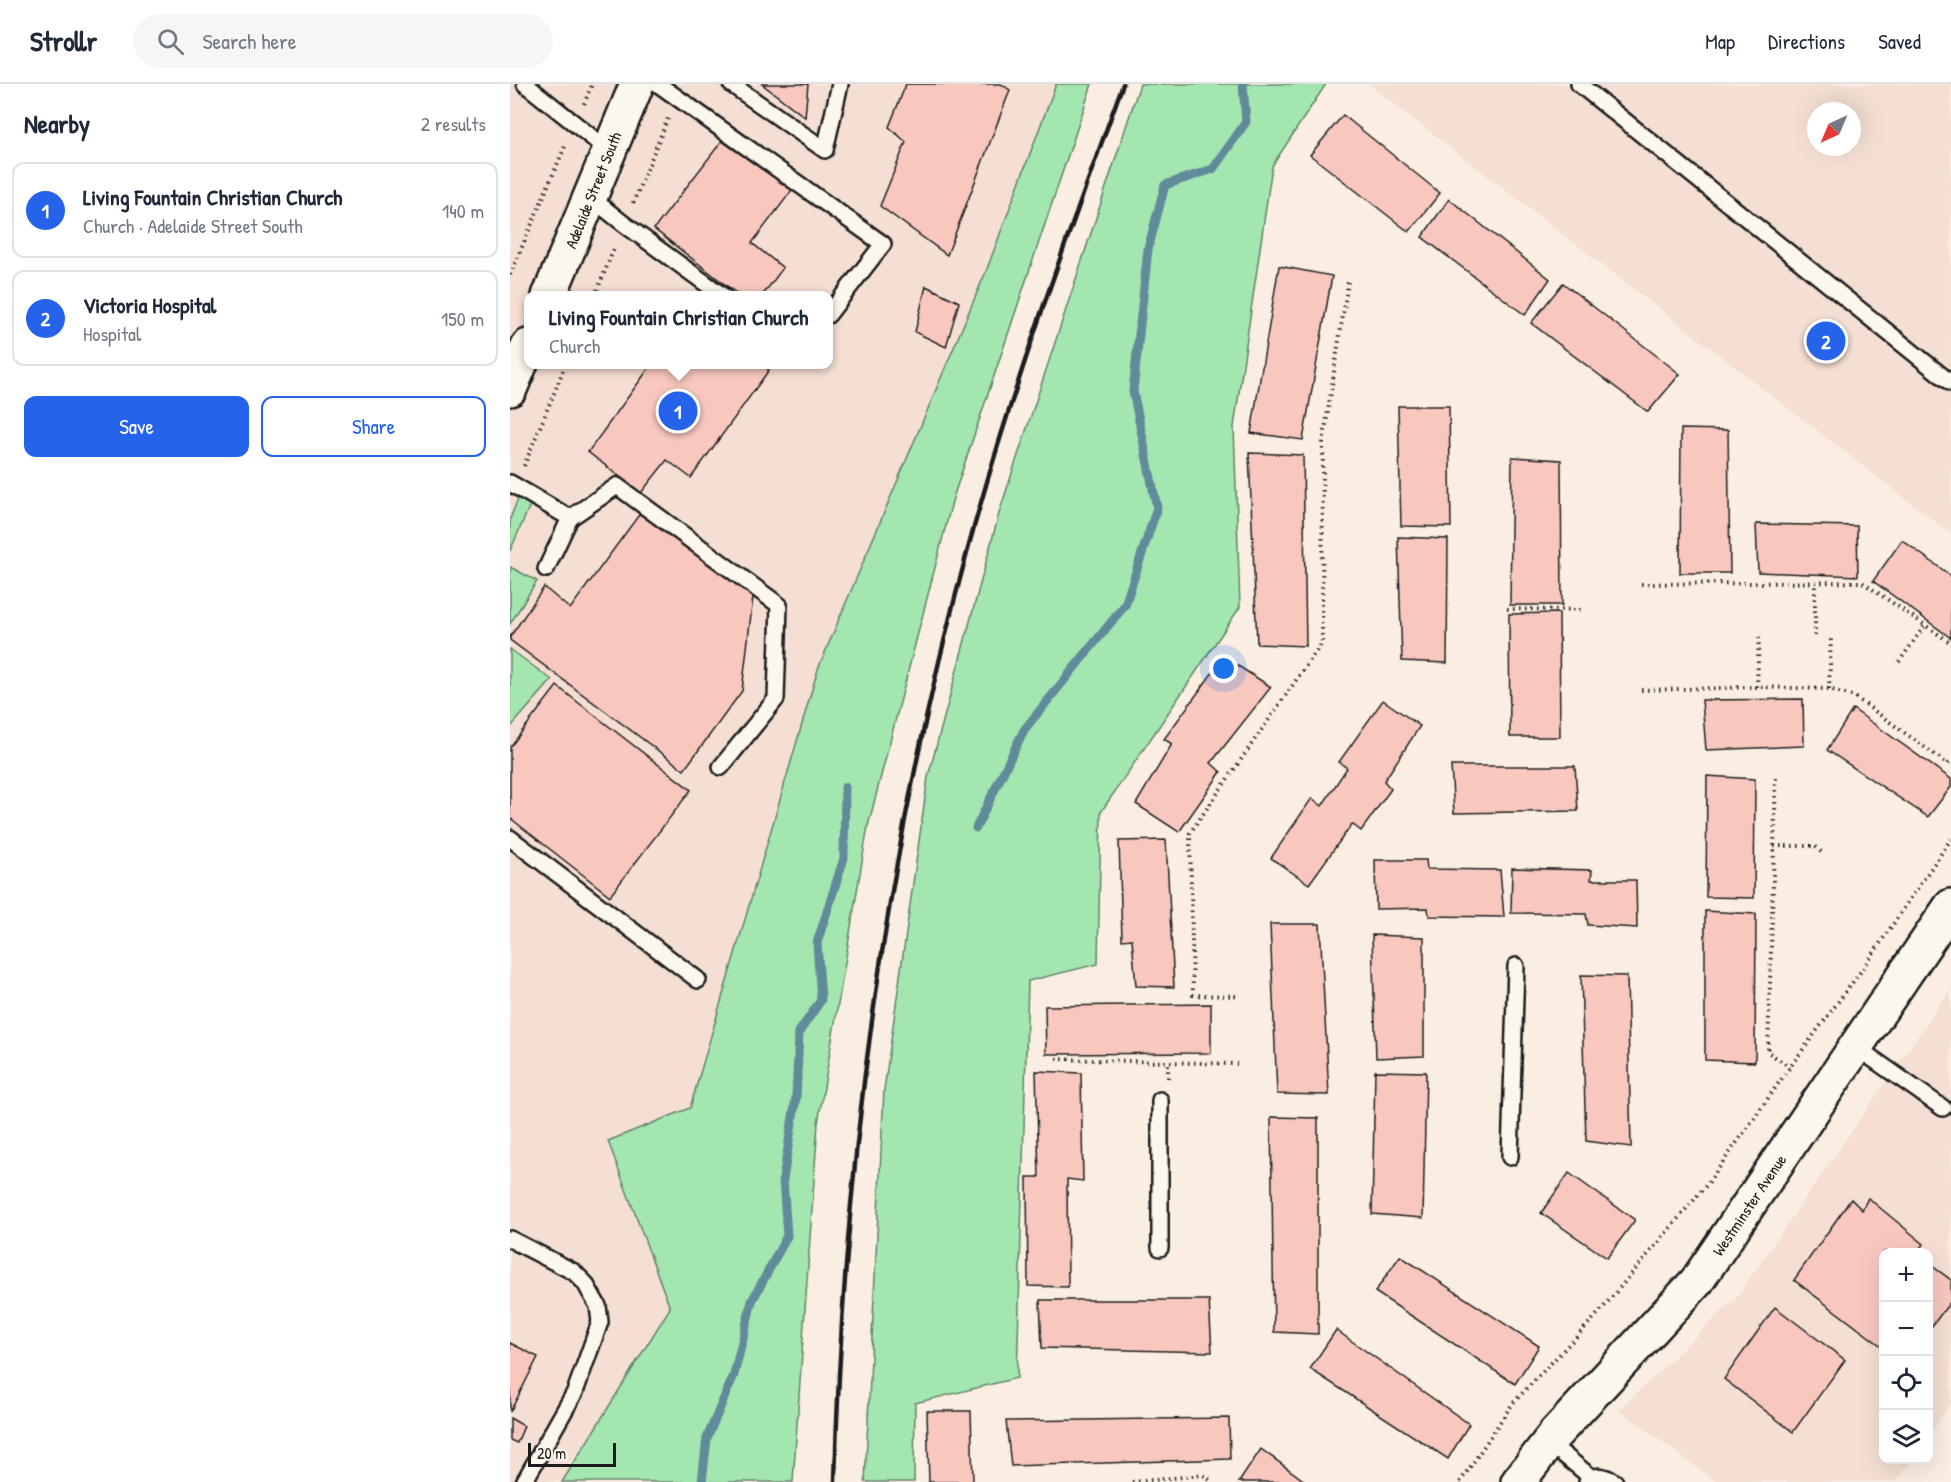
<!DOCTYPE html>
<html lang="en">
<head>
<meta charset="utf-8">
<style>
  body { margin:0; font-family:"Patrick Hand",sans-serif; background:#f6f6f7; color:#1f2937 }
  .controls { position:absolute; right:18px; bottom:18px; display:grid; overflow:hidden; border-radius:12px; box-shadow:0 6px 24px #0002 }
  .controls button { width:54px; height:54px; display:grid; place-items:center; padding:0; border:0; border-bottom:2px solid #e0e1e3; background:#fff; color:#1f2937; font:30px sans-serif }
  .compass { position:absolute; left:1297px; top:18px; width:54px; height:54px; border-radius:50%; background:#fff; box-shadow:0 6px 24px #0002; rotate:224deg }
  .scale { position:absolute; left:18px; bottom:15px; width:88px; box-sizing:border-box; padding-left:6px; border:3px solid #1c1c1c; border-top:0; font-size:16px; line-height:21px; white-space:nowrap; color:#1c1c1c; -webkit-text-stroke:4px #fbf7ec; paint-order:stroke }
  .you { position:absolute; left:714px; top:585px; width:21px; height:21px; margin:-15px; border:4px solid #fff; border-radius:50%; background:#1a73e8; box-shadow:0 0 0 9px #1a73e833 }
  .badge { display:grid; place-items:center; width:39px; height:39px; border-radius:50%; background:#2563eb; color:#fff; font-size:20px; font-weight:700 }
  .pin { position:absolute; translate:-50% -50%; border:3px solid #fff; box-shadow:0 2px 6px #0006 }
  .popup { position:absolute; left:14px; top:207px; width:309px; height:78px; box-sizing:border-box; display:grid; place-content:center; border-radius:12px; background:#fff; filter:drop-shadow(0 2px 4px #0005); font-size:20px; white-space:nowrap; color:#747a83 }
  .popup b { font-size:22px; color:#1f2937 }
  .popup::after { content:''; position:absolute; left:50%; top:100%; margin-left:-12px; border:12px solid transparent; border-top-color:#fff }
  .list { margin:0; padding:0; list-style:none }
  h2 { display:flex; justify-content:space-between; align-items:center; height:78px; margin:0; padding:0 24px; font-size:26px }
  h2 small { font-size:20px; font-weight:400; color:#747a83 }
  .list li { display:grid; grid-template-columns:39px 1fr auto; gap:18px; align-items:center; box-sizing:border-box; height:96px; margin:0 12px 12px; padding:0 12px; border:2px solid #e0e1e3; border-radius:12px }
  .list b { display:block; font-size:22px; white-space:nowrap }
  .list p { margin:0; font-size:20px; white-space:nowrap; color:#747a83 }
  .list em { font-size:20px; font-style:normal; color:#747a83 }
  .actions { display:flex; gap:12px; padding:18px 24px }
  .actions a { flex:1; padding:14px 0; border:2px solid #2563eb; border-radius:12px; text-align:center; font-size:21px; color:#2563eb }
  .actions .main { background:#2563eb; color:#fff }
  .icon { flex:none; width:33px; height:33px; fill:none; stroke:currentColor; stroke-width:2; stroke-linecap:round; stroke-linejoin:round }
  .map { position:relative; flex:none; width:1441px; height:1398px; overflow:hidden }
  header { display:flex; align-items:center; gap:36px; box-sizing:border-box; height:84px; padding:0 30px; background:#fff; border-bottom:2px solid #e0e1e3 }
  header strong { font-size:28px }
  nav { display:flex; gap:33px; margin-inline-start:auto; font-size:21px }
  .search { width:420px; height:54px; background:#f6f6f7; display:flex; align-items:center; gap:15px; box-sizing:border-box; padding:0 21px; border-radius:33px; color:#747a83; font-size:22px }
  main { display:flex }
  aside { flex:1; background:#fff }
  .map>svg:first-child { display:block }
</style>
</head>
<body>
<header>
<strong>Strollr</strong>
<div class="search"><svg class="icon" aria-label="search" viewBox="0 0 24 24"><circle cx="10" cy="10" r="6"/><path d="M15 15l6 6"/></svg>Search here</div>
<nav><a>Map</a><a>Directions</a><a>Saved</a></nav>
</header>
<main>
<aside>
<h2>Nearby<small>2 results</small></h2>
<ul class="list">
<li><span class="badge">1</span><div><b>Living Fountain Christian Church</b><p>Church · Adelaide Street South</p></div><em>140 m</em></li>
<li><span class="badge">2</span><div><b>Victoria Hospital</b><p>Hospital</p></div><em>150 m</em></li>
</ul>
<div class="actions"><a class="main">Save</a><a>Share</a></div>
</aside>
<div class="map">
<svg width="1441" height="1398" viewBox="0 0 1441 1398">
  <rect width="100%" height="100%" fill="#faeee3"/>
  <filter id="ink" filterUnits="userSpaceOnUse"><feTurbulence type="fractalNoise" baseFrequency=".0167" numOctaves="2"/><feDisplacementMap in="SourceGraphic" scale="12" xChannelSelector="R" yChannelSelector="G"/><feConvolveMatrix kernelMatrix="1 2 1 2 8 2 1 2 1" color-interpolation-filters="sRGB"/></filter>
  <g filter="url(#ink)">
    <g fill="#f5dfd4" fill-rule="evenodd">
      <path d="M 0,0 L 546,0 L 477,185 L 308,585 L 180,1024 L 98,1057 L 160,1224 L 52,1398 L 0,1398 ZM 18,212 L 318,212 L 318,280 L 18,280 Z"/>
      <path d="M 858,0 L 1441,0 L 1441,450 ZM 1306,27 L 1342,27 L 1342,63 L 1306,63 Z"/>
      <path d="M 1441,904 L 1441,1319 L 1419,1352 L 1418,1168 L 1374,1168 L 1374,1376 L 1402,1376 L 1386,1398 L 1206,1398 L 1109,1326 L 1226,1214 Z"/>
    </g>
    <g fill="#a3e6b0" stroke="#608166" stroke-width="1.5">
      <path d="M 546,0 L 582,0 L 443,414 L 358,742 L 308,1039 L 283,1398 L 52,1398 L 160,1224 L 98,1057 L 180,1024 L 308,585 L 477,185 Z"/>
      <path d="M 630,0 L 816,0 L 762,82 L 724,343 L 730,523 L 591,728 L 588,880 L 518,897 L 507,1294 L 405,1319 L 404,1398 L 355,1398 L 374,1006 L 418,693 L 490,426 Z"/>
      <path d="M 11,407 L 25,410 L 0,467 L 0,435 Z"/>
      <path d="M 0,483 L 27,497 L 0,540 Z"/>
      <path d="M 0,565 L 42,596 L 0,644 Z"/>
    </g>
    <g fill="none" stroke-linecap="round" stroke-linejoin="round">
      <g stroke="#608b9b" stroke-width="9">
        <path d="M 466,744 L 514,646 L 615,521 L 647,424 L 623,307 L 638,165 L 655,101 L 703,85 L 736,38 L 733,0"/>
        <path d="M 192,1398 L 197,1354 L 224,1291 L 242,1217 L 277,1152 L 273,1095 L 286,1014 L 289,948 L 311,916 L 307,859 L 334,774 L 335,703"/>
      </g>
    </g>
    <g fill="#f8c8bf" stroke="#1c1c1c" stroke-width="1.5">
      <path d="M 252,0 L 298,0 L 295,33 Z"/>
      <path d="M 396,0 L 491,0 L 500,6 L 437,171 L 370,122 L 396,58 L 379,43 Z"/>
      <path d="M 833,31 L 930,109 L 899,148 L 800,71 Z"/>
      <path d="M 215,53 L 283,105 L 242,159 L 273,184 L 252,212 L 230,212 L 144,145 Z"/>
      <path d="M 939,115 L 1040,195 L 1015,231 L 912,153 Z"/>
      <path d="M 769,182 L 822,192 L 793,356 L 741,349 Z"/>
      <path d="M 1053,199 L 1170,290 L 1138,328 L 1021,239 Z"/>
      <path d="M 416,202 L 449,218 L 436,263 L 405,248 Z"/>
      <path d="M 142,280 L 251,280 L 259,286 L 181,394 L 157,376 L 131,409 L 78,368 Z"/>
      <path d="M 888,322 L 939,322 L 941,443 L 891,442 Z"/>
      <path d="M 1171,345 L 1218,346 L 1220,489 L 1170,489 Z"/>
      <path d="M 739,369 L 793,371 L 796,562 L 747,560 Z"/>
      <path d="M 1002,373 L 1051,376 L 1052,521 L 1000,521 Z"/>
      <path d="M 131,428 L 243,513 L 232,607 L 174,686 L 0,556 L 0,553 L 34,503 L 60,525 Z"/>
      <path d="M 1246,440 L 1347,442 L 1348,492 L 1248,488 Z"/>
      <path d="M 888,453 L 938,455 L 937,579 L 892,577 Z"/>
      <path d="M 1392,456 L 1441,492 L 1441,554 L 1363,497 Z"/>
      <path d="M 1049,529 L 1050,653 L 1000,653 L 999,530 Z"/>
      <path d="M 714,573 L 761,603 L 701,679 L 711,688 L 669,748 L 626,720 L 662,660 L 654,655 Z"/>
      <path d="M 47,602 L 181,706 L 100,812 L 0,734 L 0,663 Z"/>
      <path d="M 1293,615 L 1294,662 L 1196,666 L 1192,616 Z"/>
      <path d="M 873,616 L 910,642 L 874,697 L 881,705 L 851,747 L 842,740 L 799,800 L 761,774 L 802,714 L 812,722 L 837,684 L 829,678 Z"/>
      <path d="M 1343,625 L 1441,695 L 1441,703 L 1418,733 L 1317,666 Z"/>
      <path d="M 941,682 L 1065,682 L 1068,727 L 944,729 Z"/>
      <path d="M 1197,692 L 1245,695 L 1244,814 L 1196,813 Z"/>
      <path d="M 656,756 L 664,903 L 626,902 L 622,855 L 612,856 L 609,757 Z"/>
      <path d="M 865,776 L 916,776 L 917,785 L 990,786 L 994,833 L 919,832 L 918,824 L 866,825 Z"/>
      <path d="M 1002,784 L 1082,786 L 1081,796 L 1126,796 L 1127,844 L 1078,841 L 1076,830 L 1001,829 Z"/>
      <path d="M 1195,827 L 1246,830 L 1245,978 L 1195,976 Z"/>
      <path d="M 760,840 L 810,840 L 819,1011 L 767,1010 Z"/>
      <path d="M 862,851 L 914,853 L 914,972 L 866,974 Z"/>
      <path d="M 1071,891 L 1117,892 L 1121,1063 L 1076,1057 Z"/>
      <path d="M 701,920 L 701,969 L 536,970 L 535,922 Z"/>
      <path d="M 526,987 L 571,989 L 573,1097 L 557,1095 L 558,1203 L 518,1202 L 517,1093 L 529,1093 Z"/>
      <path d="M 865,987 L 916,988 L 913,1134 L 862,1130 Z"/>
      <path d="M 761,1033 L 808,1034 L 808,1250 L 764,1248 Z"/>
      <path d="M 1059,1089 L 1125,1136 L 1097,1174 L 1031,1129 Z"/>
      <path d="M 1358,1114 L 1414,1160 L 1406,1168 L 1374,1168 L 1374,1264 L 1284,1196 L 1341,1115 L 1352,1126 Z"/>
      <path d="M 890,1172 L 1029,1262 L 1005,1300 L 865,1208 Z"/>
      <path d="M 1418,1179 L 1441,1196 L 1441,1217 L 1418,1247 Z"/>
      <path d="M 530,1216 L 699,1216 L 702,1268 L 532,1264 Z"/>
      <path d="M 1265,1223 L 1335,1276 L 1283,1348 L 1214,1295 Z"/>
      <path d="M 826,1246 L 959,1340 L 938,1375 L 800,1285 Z"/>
      <path d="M 0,1259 L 28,1273 L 0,1328 Z"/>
      <path d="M 417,1327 L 461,1327 L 463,1398 L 419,1398 Z"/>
      <path d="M 0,1334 L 14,1342 L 7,1359 L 0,1356 Z"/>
      <path d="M 719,1334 L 720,1375 L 501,1382 L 496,1337 Z"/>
      <path d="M 751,1365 L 796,1398 L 729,1398 Z"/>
    </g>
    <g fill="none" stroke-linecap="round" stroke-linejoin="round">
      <g stroke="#1c1c1c" stroke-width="20">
        <g id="service">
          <path d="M 15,0 L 99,67"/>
          <path d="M 148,0 L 373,160 L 318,231"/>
          <path d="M 221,0 L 315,66 L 330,0"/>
          <path d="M 1069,0 L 1441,299"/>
          <path d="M 80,113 L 114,140 L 213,212"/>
          <path d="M 0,399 L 60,434 L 107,402 L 269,521 L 266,615 L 211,683"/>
          <path d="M 36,485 L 60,434"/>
          <path d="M 0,754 L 188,896"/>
          <path d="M 1346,963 L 1433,1024"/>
          <path d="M 650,1016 L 650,1164"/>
          <path d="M 1000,1073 L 1006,882"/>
          <path d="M 0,1155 L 64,1188 L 75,1199 L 88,1222 L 90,1238 L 65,1308 L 14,1398"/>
          <path d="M 1038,1358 L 1082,1394"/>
          <path d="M 1077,1398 C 1087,1389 1095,1392 1105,1398"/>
        </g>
      </g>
      <g stroke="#1c1c1c" stroke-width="38">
        <path id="tertiary" d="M 1008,1398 L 1045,1350 L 1187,1197 L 1441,822"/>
      </g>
      <g stroke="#1c1c1c" stroke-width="38">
        <g id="secondary">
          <path d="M 39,212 L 127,0"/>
          <path d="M 0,305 L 18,262"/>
        </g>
      </g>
      <g stroke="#1c1c1c" stroke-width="4" stroke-dasharray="1.5 4.5" stroke-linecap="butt">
        <path d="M 74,20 L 82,0"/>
        <path d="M 123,119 L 158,34"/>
        <path d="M 0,191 L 56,60"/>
        <path d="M 85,212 L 105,162"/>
        <path d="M 14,382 L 56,280"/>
        <path d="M 1131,500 L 1352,498 L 1441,559"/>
        <path d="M 997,525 L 1071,526"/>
        <path d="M 1305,552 L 1305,498"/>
        <path d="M 1389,578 L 1415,541"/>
        <path d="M 1247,603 L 1249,551"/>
        <path d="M 1319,605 L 1321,553"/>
        <path d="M 1131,606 L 1247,603 L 1319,605 L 1345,613 L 1438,680 L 1441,676"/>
        <path d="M 1266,694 L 1258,968 L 1280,983"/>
        <path d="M 1264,762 L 1305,762 L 1311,768"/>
        <path d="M 726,912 L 683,911 L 680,749 L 812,559 L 813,359 L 838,198"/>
        <path d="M 546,975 L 727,980"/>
        <path d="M 658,994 L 658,977"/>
        <path d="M 622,1398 L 693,1391 L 703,1398"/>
        <path d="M 950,1398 L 1003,1319 L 1086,1232 L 1199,1098 L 1280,983 L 1354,883 L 1441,755"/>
      </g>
      <use href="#service" stroke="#fbf7ec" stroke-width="15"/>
      <use href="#tertiary" stroke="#fbf7ec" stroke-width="33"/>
      <use href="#secondary" stroke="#fbf7ec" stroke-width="33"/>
      <path stroke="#1c1c1c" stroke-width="4.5" d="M 325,1398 C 333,1085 374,774 456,472 C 499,312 556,156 613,0"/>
    </g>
  </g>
  <g text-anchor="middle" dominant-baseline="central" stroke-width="4.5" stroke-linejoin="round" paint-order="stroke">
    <g font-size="16" fill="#1c1c1c" stroke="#fbf7ec">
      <text transform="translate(83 106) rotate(-68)">Adelaide Street South</text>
      <text transform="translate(1239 1121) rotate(-56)">Westminster Avenue</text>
    </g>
  </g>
</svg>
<div class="controls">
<button>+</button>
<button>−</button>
<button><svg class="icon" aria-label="locate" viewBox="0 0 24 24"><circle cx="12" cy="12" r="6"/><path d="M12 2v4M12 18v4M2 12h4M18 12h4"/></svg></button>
<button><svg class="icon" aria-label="layers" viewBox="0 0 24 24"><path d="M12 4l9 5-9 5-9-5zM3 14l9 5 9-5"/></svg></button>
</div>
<svg class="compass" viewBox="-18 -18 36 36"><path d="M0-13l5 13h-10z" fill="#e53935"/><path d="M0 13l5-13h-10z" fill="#747a83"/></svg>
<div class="scale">20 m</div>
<div class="you"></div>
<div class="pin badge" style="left:168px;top:327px">1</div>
<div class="popup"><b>Living Fountain Christian Church</b>Church</div>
<div class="pin badge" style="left:1316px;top:257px">2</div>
</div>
</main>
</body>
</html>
